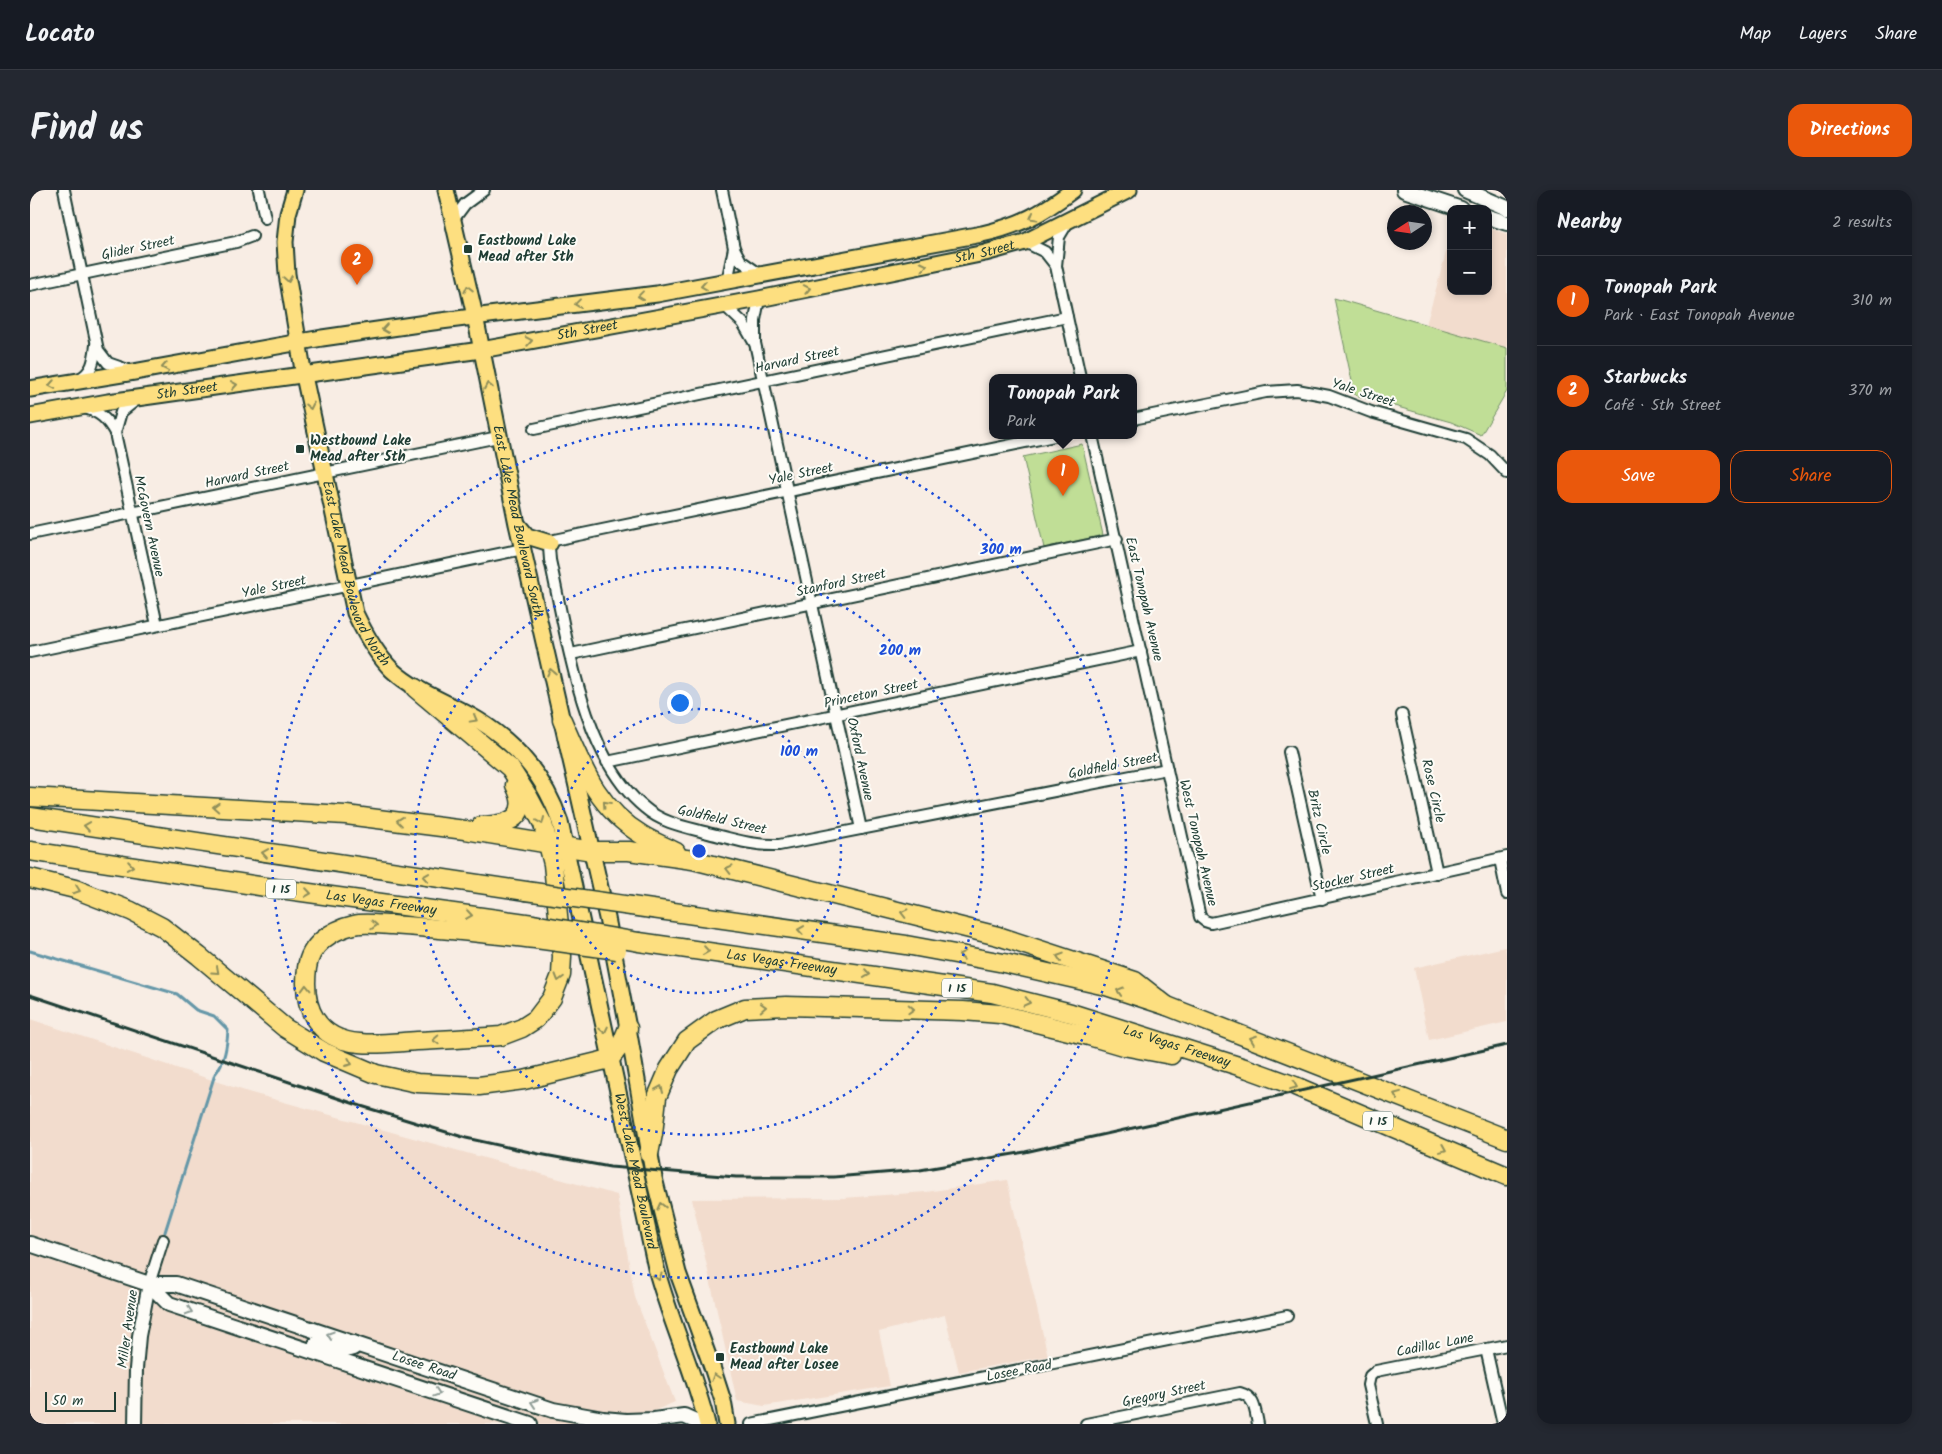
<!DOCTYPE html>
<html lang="en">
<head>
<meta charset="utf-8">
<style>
  body { margin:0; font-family:Kalam,sans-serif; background:#242831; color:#f1f3f6 }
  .controls { position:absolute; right:15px; top:15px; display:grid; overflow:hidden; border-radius:10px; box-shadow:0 2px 8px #0003 }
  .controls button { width:45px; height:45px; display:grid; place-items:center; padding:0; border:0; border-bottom:1px solid #363941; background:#171b24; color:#f1f3f6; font:25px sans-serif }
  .compass { position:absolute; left:1357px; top:15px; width:45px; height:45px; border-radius:50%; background:#171b24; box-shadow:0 2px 8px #0003; rotate:258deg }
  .scale { position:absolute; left:15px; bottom:12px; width:71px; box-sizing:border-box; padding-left:5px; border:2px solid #1f3d34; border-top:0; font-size:14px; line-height:18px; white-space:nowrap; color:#1f3d34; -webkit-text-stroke:4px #fdfcf7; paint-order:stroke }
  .you { position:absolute; left:649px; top:512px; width:18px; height:18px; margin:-12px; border:4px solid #fff; border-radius:50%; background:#1a73e8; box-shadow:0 0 0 8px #1a73e833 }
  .badge { display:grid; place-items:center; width:32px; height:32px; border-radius:50%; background:#ea580c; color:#fff; font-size:16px; font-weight:700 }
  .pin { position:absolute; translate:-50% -41px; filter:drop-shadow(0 1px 2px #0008) }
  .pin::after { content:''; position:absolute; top:26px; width:18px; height:15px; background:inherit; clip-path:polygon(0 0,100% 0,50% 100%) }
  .popup { position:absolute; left:959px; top:184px; width:148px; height:65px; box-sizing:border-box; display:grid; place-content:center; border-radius:10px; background:#171b24; filter:drop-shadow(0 1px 4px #0005); font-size:16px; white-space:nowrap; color:#9ea1a6 }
  .popup b { font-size:19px; color:#f1f3f6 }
  .popup::after { content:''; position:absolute; left:50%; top:100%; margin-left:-10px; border:10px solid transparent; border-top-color:#171b24 }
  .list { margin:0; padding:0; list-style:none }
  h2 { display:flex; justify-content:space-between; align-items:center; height:65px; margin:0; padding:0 20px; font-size:21px }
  h2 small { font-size:16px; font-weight:400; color:#9ea1a6 }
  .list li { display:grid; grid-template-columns:32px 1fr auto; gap:15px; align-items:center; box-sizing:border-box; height:90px; padding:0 20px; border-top:1px solid #363941 }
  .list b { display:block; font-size:19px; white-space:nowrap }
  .list p { margin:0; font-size:16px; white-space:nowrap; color:#9ea1a6 }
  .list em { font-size:16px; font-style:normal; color:#9ea1a6 }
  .actions { display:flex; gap:10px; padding:15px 20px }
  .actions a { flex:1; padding:11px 0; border:1px solid #ea580c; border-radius:15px; text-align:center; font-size:18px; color:#ea580c }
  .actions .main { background:#ea580c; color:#fff }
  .map { position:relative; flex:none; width:1477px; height:1234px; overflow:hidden; border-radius:15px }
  header { display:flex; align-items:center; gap:30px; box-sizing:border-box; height:70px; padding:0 25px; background:#171b24; border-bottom:1px solid #363941 }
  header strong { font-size:24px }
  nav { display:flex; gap:28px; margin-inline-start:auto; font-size:18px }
  .intro { display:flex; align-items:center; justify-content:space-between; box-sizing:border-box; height:120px; padding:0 30px }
  h1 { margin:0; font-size:35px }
  .button { padding:12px 22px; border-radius:15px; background:#ea580c; color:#fff; font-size:18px; font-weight:700 }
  main { display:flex; gap:30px; padding:0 30px }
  aside { flex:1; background:#171b24; border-radius:15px; box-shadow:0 2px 8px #0003 }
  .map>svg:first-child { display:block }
</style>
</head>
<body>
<header>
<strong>Locato</strong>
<nav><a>Map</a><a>Layers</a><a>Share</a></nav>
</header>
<div class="intro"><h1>Find us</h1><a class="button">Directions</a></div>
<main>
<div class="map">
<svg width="1477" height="1234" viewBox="0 0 1477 1234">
  <rect width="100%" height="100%" fill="#f8ede4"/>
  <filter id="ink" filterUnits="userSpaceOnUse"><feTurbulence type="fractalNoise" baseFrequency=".02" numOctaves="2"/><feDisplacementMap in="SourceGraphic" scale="10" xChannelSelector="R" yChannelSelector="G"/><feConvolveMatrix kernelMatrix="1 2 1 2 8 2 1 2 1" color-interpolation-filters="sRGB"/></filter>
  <g filter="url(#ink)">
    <g fill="#f2dccd">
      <path d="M 1458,38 L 1477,44 L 1477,158 L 1396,135 L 1421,45 L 1421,101 L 1458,101 Z"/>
      <path d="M 1475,757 L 1477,768 L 1477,832 L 1399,850 L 1384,778 Z"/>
      <path d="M 0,829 L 218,902 L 587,1005 L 605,1107 L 645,1212 L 593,1234 L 0,1234 Z"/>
      <path d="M 977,990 L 1018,1166 L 929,1182 L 915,1125 L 849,1142 L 860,1196 L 734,1216 L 707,1211 L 662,1009 L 813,1008 L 896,1002 Z"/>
    </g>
    <g fill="#c0de96" stroke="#708e65">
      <path d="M 1304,108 L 1477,158 L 1477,201 L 1451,245 L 1421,232 L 1325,205 Z"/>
      <path d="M 1052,254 L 1073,345 L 1014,358 L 993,267 Z"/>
    </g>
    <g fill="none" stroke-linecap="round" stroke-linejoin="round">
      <path stroke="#6597a8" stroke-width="3" d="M 0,761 L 147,804 L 166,820 L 184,826 L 198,840 C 197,855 195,872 185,884 L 135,1042"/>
      <g stroke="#1f3d34" stroke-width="14">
        <g id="minor">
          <path d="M 34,0 L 68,160 L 78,173 L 98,180"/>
          <path d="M 229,0 L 235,28"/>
          <path d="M 692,0 L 704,58 L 711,71 L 731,85"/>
          <path d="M 423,30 L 435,14 L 454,0"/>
          <path d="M 1038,32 L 1029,47 L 1026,76 L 1050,187"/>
          <path d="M 995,52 L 1015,62 L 1026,76"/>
          <path d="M 697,92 L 704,58"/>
          <path d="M 0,95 L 206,52 L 222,46"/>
          <path d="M 729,109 L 725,130 L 725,153 L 831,639"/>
          <path d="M 694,115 L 713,133 L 724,152"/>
          <path d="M 49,189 C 63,182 64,170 66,155"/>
          <path d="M 54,218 C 70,222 77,229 85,243 L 127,435"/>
          <path d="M 1103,229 L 1236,202 L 1267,200 L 1299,206 L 1341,222 L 1436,249 L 1460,265 L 1477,283"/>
          <path d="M 504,239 L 1037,127"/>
          <path d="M 85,243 L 91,222 L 106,210"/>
          <path d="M 1029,245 L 524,350 L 519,357 L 520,370 C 537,446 552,568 615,618 C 632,633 656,637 678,643 C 702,649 724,656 749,655 L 1137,579"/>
          <path d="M 1062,245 L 1170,727 L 1175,731 L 1181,733 L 1477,667"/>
          <path d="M 0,344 L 468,247"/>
          <path d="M 0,462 L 493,359"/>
          <path d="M 541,464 L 1087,349"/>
          <path d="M 1372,525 L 1407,683"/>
          <path d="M 1259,562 L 1292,709"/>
          <path d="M 577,572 L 1111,461"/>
          <path d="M 1470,669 L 1477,704"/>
          <path d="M 119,1094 L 133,1050"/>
          <path d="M 1456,1159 L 1473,1234"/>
          <path d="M 721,1234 L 1257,1126"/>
          <path d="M 1056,1234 L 1210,1203 C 1225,1207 1225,1220 1228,1234"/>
          <path d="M 1347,1234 L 1338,1195 L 1340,1186 L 1346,1181 L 1477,1155"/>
        </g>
      </g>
      <g stroke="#1f3d34" stroke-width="16">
        <path id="tertiary" d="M 105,1234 L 106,1179 L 109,1146 L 119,1094"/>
      </g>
      <g stroke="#1f3d34" stroke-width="18">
        <g id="secondary">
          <path d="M 1374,0 L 1431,19"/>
          <path d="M 1435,0 L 1477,18"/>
          <path d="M 1458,27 L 1477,33"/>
          <path d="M 0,1054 L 119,1094 L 146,1094 L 523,1220 L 573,1229 L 596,1231 L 624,1230 L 654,1226 L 672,1234"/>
          <path d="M 119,1094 L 139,1114 L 500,1234"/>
          <path d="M 286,1154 L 312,1161 L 323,1158 L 324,1153"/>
        </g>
      </g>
      <g stroke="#1f3d34" stroke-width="19">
        <g id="primary">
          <path id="s1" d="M 265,0 L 258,24 L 255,52 L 257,84 L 274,186 L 325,423 C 335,444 346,464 362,480 C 387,503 420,513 448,530 C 487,554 516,589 530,632 L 626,1078 C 640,1131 664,1181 677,1234"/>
          <path id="s2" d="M 416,0 L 445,126 L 487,334 L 577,728 L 598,838 L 624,988 L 648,1083 L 682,1177 L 693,1211 L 697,1234"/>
          <path d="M 0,199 L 104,182 L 292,148 L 403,132 L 627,104 L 952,44 C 991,35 1011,24 1043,0"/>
          <path id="s3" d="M 0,226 L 78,212 L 451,160 L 729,109 L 955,63 L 995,52 L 1099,0"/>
          <path d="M 488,335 L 497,346 L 520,353"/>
        </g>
      </g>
      <g stroke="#1f3d34" stroke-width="21">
        <g id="motorway">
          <path d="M 385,498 L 480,578 L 498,606 L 513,634 L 523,674 L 532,766 L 531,785 L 522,808 L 506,829 L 492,838 L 471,846 C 443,848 415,850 387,851 C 368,852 348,855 330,853 C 286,850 272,817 277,778 C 280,754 302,740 324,735 C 336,732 350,735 362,735 C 410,738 458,744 506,749"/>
          <path d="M 532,530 C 552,576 566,617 612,645 C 623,652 635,656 646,662"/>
          <path d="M 0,607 L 316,625 L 435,640 L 562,661 L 599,661 L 663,670 L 968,746 L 1105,791 L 1137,816"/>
          <path d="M 0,627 L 496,701"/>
          <path d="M 451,636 C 480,635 501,627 485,595"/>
          <path id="s4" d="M 0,661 L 236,697 L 503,734"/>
          <path d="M 0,688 L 45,699 L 101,721 L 132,737 L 169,766 L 255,838 L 294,862 L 346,884 L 387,893 L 449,896 L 494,890 L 580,869 L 591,855 L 598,838"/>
          <path d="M 601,716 L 876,755 L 974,773 L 1076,796 L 1137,816 L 1477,949"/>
          <path id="s5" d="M 609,752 L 962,803 L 1041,823 L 1218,879 L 1265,896 L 1477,986"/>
          <path d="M 619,964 L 623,944 L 627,907 L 639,879 L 657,851 L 686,830 L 715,818 L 756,816 L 832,818 L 933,821 L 970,824 L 1059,846 L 1093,856 L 1141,865"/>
        </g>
      </g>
      <use href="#minor" stroke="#fdfcf7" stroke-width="10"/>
      <use href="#tertiary" stroke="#fdfcf7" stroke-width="12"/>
      <use href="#secondary" stroke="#fdfcf7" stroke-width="14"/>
      <use href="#primary" stroke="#fddf80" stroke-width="15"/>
      <use href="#motorway" stroke="#fddf80" stroke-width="18"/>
      <path stroke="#1f3d34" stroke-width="3" d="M 0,805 L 331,916 L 436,948 L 509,964 L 580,977 L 706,987 L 804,987 L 890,980 L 995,962 L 1477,855"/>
      <g stroke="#1f3d34" stroke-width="21" stroke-linecap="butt">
        <g id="motorway-bridge">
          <path d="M 496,701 L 601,716"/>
          <path d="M 503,734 L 609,752"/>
          <path d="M 506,749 L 587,760"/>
        </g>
      </g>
      <use href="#motorway-bridge" stroke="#fddf80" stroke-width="18"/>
    </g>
    <defs><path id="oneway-chevron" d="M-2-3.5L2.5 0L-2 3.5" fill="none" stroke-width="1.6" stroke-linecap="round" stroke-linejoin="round" transform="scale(1.25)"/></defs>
    <g stroke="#8e8e5a">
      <use href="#oneway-chevron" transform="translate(1003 27) rotate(151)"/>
      <use href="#oneway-chevron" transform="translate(894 76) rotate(-12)"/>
      <use href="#oneway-chevron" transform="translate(258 89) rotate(80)"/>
      <use href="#oneway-chevron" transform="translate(674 96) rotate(171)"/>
      <use href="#oneway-chevron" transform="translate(438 99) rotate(-103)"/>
      <use href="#oneway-chevron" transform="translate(777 99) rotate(-11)"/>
      <use href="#oneway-chevron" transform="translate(611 106) rotate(173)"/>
      <use href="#oneway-chevron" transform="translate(548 114) rotate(173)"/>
      <use href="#oneway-chevron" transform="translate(355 139) rotate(171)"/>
      <use href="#oneway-chevron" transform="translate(499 151) rotate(-10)"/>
      <use href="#oneway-chevron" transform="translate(135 177) rotate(170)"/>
      <use href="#oneway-chevron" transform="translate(22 195) rotate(170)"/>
      <use href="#oneway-chevron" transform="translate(204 195) rotate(-8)"/>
      <use href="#oneway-chevron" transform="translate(458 196) rotate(-101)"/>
      <use href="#oneway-chevron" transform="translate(280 216) rotate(78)"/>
      <use href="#oneway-chevron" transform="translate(521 482) rotate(-103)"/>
      <use href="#oneway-chevron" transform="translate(444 529) rotate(29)"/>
      <use href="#oneway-chevron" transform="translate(576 614) rotate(-132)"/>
      <use href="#oneway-chevron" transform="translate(186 617) rotate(-177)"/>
      <use href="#oneway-chevron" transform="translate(370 631) rotate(-173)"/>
      <use href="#oneway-chevron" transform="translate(511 631) rotate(67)"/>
      <use href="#oneway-chevron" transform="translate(57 636) rotate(-171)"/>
      <use href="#oneway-chevron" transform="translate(235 663) rotate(-171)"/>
      <use href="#oneway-chevron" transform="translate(100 676) rotate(9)"/>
      <use href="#oneway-chevron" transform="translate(699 679) rotate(-166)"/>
      <use href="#oneway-chevron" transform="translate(396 687) rotate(-172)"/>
      <use href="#oneway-chevron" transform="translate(47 700) rotate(19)"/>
      <use href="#oneway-chevron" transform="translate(278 703) rotate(8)"/>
      <use href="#oneway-chevron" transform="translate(874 723) rotate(-166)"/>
      <use href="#oneway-chevron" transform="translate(439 725) rotate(8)"/>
      <use href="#oneway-chevron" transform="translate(344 735) rotate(3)"/>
      <use href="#oneway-chevron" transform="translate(771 740) rotate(-172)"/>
      <use href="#oneway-chevron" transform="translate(676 761) rotate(8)"/>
      <use href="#oneway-chevron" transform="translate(932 765) rotate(-170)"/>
      <use href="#oneway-chevron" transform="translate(1030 767) rotate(-162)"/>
      <use href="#oneway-chevron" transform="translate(186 781) rotate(42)"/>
      <use href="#oneway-chevron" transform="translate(837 784) rotate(8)"/>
      <use href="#oneway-chevron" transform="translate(529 788) rotate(106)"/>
      <use href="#oneway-chevron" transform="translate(276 798) rotate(-92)"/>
      <use href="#oneway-chevron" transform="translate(1090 801) rotate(-163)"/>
      <use href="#oneway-chevron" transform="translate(997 812) rotate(14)"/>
      <use href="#oneway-chevron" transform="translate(733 817) rotate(-3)"/>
      <use href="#oneway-chevron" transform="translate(881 819) rotate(2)"/>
      <use href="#oneway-chevron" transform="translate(574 840) rotate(78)"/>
      <use href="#oneway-chevron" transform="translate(1223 849) rotate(-159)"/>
      <use href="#oneway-chevron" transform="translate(406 850) rotate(177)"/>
      <use href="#oneway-chevron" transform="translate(319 873) rotate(23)"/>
      <use href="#oneway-chevron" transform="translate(1264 896) rotate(22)"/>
      <use href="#oneway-chevron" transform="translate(630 899) rotate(-67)"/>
      <use href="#oneway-chevron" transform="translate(1367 905) rotate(-158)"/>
      <use href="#oneway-chevron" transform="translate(1413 959) rotate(23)"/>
      <use href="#oneway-chevron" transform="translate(631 1016) rotate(-104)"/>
      <use href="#oneway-chevron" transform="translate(628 1087) rotate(75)"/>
      <use href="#oneway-chevron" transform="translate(685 1187) rotate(-108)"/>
    </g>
    <g stroke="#8e9c96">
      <use href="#oneway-chevron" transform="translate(159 1121) rotate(18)"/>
      <use href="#oneway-chevron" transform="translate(300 1145) rotate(-162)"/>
      <use href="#oneway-chevron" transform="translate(407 1203) rotate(18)"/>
      <use href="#oneway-chevron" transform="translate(504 1213) rotate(-162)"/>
    </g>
  </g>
  <g fill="none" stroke="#1d4ed8" stroke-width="2.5" stroke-dasharray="2.5 5">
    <circle cx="669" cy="661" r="142"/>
    <circle cx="669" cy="661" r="284"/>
    <circle cx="669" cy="661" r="427"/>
  </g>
  <g fill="#1f3d34" stroke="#fdfcf7" stroke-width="2">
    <rect x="433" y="54" width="10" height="10" rx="2.5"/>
    <rect x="265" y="254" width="10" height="10" rx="2.5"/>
    <rect x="685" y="1162" width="10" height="10" rx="2.5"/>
  </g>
  <g text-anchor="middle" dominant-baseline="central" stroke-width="4" stroke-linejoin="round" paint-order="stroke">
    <g fill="#fdfcf7" stroke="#62766e" stroke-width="1">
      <rect x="236" y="689.5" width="30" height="19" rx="4"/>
      <rect x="912" y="788.5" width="30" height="19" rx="4"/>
      <rect x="1333" y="921.5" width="30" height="19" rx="4"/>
    </g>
    <g font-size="12" font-weight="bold" fill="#1f3d34">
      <text x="251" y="699">I 15</text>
      <text x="927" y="798">I 15</text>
      <text x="1348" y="931">I 15</text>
    </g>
    <g font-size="14" font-weight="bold" fill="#1f3d34" stroke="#fdfcf7" text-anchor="start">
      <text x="448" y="51">Eastbound Lake<tspan x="448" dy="16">Mead after 5th</tspan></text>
      <text x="280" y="251">Westbound Lake<tspan x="280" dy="16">Mead after 5th</tspan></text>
      <text x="700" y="1159">Eastbound Lake<tspan x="700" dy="16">Mead after Losee</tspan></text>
    </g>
    <g font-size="14" fill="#1f3d34" stroke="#fdfcf7">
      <text transform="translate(108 58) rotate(-12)">Glider Street</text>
      <text stroke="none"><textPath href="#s3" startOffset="969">5th Street</textPath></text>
      <text stroke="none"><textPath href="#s3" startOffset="564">5th Street</textPath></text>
      <text transform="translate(767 170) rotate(-12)">Harvard Street</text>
      <text stroke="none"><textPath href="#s3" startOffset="159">5th Street</textPath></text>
      <text transform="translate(1333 203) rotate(18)">Yale Street</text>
      <text transform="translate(771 284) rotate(-12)">Yale Street</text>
      <text transform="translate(217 285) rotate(-12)">Harvard Street</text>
      <text stroke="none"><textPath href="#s2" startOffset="339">East Lake Mead Boulevard South</textPath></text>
      <text transform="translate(119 336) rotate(78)">McGovern Avenue</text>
      <text stroke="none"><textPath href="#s1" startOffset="394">East Lake Mead Boulevard North</textPath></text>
      <text transform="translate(811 393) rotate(-12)">Stanford Street</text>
      <text transform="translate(244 397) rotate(-12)">Yale Street</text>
      <text transform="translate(1114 409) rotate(77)">East Tonopah Avenue</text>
      <text transform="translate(841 504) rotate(-12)">Princeton Street</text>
      <text transform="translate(830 569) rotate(78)">Oxford Avenue</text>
      <text transform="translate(1083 576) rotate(-11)">Goldfield Street</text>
      <text transform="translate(1403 601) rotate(77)">Rose Circle</text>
      <text transform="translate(692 630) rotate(13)">Goldfield Street</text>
      <text transform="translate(1289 632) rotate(77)">Britz Circle</text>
      <text transform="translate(1168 653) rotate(77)">West Tonopah Avenue</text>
      <text transform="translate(1323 688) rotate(-13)">Stocker Street</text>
      <text stroke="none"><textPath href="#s4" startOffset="355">Las Vegas Freeway</textPath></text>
      <text stroke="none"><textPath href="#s5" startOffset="144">Las Vegas Freeway</textPath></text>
      <text stroke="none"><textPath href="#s5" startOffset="549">Las Vegas Freeway</textPath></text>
      <text stroke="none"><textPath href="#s1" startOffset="1090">West Lake Mead Boulevard</textPath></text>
      <text transform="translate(98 1139) rotate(-82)">Miller Avenue</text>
      <text transform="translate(1405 1155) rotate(-11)">Cadillac Lane</text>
      <text transform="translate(394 1176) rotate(18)">Losee Road</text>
      <text transform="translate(989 1181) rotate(-11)">Losee Road</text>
      <text transform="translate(1134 1204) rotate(-12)">Gregory Street</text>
    </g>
  </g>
  <circle cx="669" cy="661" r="8" fill="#1d4ed8" stroke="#fdfcf7" stroke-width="2.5"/>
  <g font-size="15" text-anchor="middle" font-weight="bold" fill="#1d4ed8" stroke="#fdfcf7" stroke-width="4" stroke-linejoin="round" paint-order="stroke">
    <text x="971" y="364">300 m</text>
    <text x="870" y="465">200 m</text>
    <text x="769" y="566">100 m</text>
  </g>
</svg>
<div class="controls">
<button>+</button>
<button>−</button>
</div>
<svg class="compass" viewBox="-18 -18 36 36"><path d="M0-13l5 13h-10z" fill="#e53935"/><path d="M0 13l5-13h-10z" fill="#9ea1a6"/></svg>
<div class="scale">50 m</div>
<div class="you"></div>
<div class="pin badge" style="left:1033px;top:306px">1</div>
<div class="popup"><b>Tonopah Park</b>Park</div>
<div class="pin badge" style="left:327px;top:95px">2</div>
</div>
<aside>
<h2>Nearby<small>2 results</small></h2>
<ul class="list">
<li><span class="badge">1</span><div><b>Tonopah Park</b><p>Park · East Tonopah Avenue</p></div><em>310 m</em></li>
<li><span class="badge">2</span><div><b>Starbucks</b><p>Café · 5th Street</p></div><em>370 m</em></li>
</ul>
<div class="actions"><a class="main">Save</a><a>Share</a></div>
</aside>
</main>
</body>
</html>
